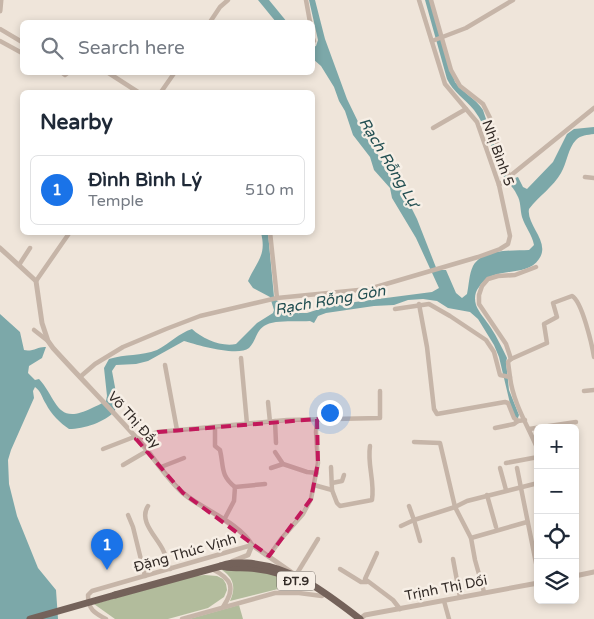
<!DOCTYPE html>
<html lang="en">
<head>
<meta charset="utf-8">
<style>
  body { margin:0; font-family:"Varela Round",sans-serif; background:#f6f6f7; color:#1f2937 }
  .controls { position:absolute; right:15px; bottom:15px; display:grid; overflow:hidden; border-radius:8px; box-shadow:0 2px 8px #0003 }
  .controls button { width:45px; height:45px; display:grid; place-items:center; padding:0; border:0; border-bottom:1px solid #e0e1e3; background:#fff; color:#1f2937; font:25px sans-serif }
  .you { position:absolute; left:329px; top:412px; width:18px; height:18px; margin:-12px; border:4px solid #fff; border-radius:50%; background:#1a73e8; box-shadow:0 0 0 8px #1a73e833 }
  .badge { display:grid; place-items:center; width:32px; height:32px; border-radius:50%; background:#1a73e8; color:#fff; font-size:16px; font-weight:700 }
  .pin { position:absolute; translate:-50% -41px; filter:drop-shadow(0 1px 2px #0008) }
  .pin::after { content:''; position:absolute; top:26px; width:18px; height:15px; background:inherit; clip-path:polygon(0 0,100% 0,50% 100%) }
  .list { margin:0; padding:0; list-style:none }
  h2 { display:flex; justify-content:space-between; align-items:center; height:65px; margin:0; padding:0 20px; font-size:21px }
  h2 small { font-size:16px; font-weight:400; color:#747a83 }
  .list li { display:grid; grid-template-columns:32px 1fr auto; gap:15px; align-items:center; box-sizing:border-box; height:70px; margin:0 10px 10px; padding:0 10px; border:1px solid #e0e1e3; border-radius:8px }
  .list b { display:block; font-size:19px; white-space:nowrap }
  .list p { margin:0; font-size:16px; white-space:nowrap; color:#747a83 }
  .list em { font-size:16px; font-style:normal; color:#747a83 }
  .icon { flex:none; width:28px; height:28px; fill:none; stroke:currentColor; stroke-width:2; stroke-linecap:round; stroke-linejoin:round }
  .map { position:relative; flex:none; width:594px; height:619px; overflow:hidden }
  .search { position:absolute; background:#fff; box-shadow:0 2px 8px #0003; left:20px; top:20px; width:295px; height:55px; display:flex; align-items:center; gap:12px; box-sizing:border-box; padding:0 18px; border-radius:8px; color:#747a83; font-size:19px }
  .panel { position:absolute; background:#fff; box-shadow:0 2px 8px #0003; left:20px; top:90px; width:295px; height:145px; border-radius:8px }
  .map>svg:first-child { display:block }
</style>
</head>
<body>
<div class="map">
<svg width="594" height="619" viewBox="0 0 594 619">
  <rect width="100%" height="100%" fill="#efe5da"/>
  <g fill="#b2bc9c">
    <path d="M 222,570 L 266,571 L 304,587 L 286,587 L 230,601 C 236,588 234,578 222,570 Z"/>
    <path d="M 205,575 L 217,576 L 223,579 L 226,584 L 227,590 L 224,597 L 208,608 L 168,619 L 115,619 L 94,604 L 195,576 Z"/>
    <path d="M 239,605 L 243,619 L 189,619 Z"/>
  </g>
  <g fill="#7ca8a9">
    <path d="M 258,0 L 269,0 L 287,22 L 276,22 Z"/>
    <path d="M 309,0 L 315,0 L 325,39 L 347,99 L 363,132 L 407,199 L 417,219 L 437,270 L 446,270 L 456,293 L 462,298 L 467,294 C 469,285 469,274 473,266 C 483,248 512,251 529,250 L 534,245 C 532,234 525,227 522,217 C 520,210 521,201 517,195 C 513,186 504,180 500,170 C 491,150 488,128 474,110 C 465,99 453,92 447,79 L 425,0 L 430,0 L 455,82 C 463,93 475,98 483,110 L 502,167 L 509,180 L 518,177 L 523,187 L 527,189 L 553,162 L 567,134 L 574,129 L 594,127 L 594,134 C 587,135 581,135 576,140 C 568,148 567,163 561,173 C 553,187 539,196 529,209 C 526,225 551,242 539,259 C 526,279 494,264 479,287 C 475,292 474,298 476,305 C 479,313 486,320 491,328 C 497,337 502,348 507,358 L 506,362 L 509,390 L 519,415 L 518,418 L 516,418 L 512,412 L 499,357 L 494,345 L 478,319 L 470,312 L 448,308 L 437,301 L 423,299 L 408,300 L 394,305 L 374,306 L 326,313 L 318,316 L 314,323 L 310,321 C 298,322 273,319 264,326 C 256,331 256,341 249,348 C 238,357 197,345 184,341 L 148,361 L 136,364 L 116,365 L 112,371 L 117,398 L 115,411 C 105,422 84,429 69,429 C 60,423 51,414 46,404 C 42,398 41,391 35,387 L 33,391 L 34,398 L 11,450 L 8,460 L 9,484 L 17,516 L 38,568 L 56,590 L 58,619 L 0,619 L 0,314 L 20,332 L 24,350 C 33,352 39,346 46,347 L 42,358 L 29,366 L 28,373 L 35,380 L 39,379 C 58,400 56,426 92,408 C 96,406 101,404 106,401 L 107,396 L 104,368 L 109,359 C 125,354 141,356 157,350 C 169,344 179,333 192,329 C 203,339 221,347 236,344 L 257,323 L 273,313 L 274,310 L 270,297 L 253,288 L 248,281 C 256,262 267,256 261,233 L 268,233 L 274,297 L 276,300 L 282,303 L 284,307 L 295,313 L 307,313 L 332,305 L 432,292 L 439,288 L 416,238 L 392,198 L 390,188 L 374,170 L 370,157 L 353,135 L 345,111 L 339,101 L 334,87 L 321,66 L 313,59 L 313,47 L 316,46 L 318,40 Z"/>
  </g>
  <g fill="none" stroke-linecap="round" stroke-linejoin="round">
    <g stroke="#c6b5a8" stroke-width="4.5">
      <path d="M 306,0 L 310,22"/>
      <path d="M 431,0 L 451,70 L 460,86 L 483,104 L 490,118 L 502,161 L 510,177"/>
      <path d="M 210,22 L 220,7 L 228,0"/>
      <path d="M 0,29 L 22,42"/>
      <path d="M 312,36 L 314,41"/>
      <path d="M 0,41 L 22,53"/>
      <path d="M 432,41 L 466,28 L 513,0"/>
      <path d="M 61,72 L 65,75 L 69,72"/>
      <path d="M 107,72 L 138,92"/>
      <path d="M 161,92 L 175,72"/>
      <path d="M 433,128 L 466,109"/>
      <path d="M 585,177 L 594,178"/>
      <path d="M 499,185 L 594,108"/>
      <path d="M 270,232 L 277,298"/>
      <path d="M 19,265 L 30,248"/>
      <path d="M 36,281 L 70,232"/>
      <path d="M 419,304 L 427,347 L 434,409 L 437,414 L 505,402 L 508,403 L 514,418 L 518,421 L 525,420"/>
      <path d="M 395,309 L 429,304 L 450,316 L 486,340 L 494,352 L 500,375 L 510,377 C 513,403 528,426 538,450"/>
      <path d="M 34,330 L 48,341"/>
      <path d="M 241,358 L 247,424"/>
      <path d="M 511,359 L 506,344 L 479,304 L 479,295 L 482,286 L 488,279 L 498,276 L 515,275 L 536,267"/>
      <path d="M 165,365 L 177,430"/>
      <path d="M 80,377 L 95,364 L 123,347 L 166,329 L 200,316 L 277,298 L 369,289 L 478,257 L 500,249 L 508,244 L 510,236 L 499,185 L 477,122 L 445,84 L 419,0"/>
      <path d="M 510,377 L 508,362 L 511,359 L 547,343 L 544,324 L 557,317 L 553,303 L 572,296 C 582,301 592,345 594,357"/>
      <path d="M 584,391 L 594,390"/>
      <path d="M 268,402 L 270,422"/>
      <path d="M 275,421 L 276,443"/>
      <path d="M 215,427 L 215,446 L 220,450 C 224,467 220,475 235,487"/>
      <path d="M 495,428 L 514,424 L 518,421"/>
      <path d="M 529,429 L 576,422"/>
      <path d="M 136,439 L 158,432 L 287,420 L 380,418 L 380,391"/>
      <path d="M 414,442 L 440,443 L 455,507 L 471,538 L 475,560 L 484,592"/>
      <path d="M 103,449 L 134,437"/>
      <path d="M 275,452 L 283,464"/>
      <path d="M 506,463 L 538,457"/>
      <path d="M 123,465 L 147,451"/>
      <path d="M 161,467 L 184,458"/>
      <path d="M 331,467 L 332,490"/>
      <path d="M 271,468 L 283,464 L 307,472 L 317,473"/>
      <path d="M 500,468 L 506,490"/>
      <path d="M 517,468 L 538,573"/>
      <path d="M 332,483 L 342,481 L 344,475"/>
      <path d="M 314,485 L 332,490 L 337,503 L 340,506 L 372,500 C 375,481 367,465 370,446"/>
      <path d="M 487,495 L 496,527"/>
      <path d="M 148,506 C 138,521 157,537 163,550 C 166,556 168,563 170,569"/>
      <path d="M 128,515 L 133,527 L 145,576"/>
      <path d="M 224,520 L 234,501 L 235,487 L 265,484"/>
      <path d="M 401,526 L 414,520 L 409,506"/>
      <path d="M 471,538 L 527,522"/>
      <path d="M 420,541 L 414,520 L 455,507 L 467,501 L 538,483"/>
      <path d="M 377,553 L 365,579 L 393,600 L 400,609"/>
      <path d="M 269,556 L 281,539 L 303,514 L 311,499 L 318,463 L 316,432 L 317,419"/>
      <path d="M 453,559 L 460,597"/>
      <path d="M 212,569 C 232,579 236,588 223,607"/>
      <path d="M 340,569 L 361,582 L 367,582"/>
      <path d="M 296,575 L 318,539"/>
      <path d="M 444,601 L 449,619"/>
      <path d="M 106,619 C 94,613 88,609 88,595 L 92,591 L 252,545"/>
      <path d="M 182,619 L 275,593 L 299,593 L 322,596"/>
    </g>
    <g stroke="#c6b5a8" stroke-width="5">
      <path d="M 0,11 L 1,0"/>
      <path d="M 0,248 L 36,281 L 42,323 L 48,341 L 53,348 C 82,380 113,411 141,443 C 155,459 167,479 183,493 C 204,511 237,521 252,545 L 294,574"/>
      <path d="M 233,561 L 248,555 L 252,545"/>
      <path d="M 575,576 L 594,572"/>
      <path d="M 360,619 L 365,615 L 538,583"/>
    </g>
    <g stroke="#74625a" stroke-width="7">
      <path d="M 221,566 C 230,569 239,567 248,568 C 268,569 288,575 304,585"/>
      <path d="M 115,595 L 221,566 C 229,562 237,563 247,563 C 292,566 325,592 360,619"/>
    </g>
    <path stroke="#74625a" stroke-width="7" d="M 30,619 L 115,595"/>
  </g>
  <path fill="#c2185b" fill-opacity="0.2" stroke="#c2185b" stroke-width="4" stroke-dasharray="10 6" stroke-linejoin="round" d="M 317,419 L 318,463 L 311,499 L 269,556 L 183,493 L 136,439 L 158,432 Z"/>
  <g text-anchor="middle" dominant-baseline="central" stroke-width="5" stroke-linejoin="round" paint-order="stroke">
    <rect fill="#f7efe6" stroke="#6e6660" stroke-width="1" x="277" y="571.5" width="38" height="19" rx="4"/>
    <g font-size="12" font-weight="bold" fill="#332b27">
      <text x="296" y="581">ĐT.9</text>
    </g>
    <g font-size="14" fill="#332b27" stroke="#f7efe6">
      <text transform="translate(498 153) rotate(70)">Nhị Bình 5</text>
      <text transform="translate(134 420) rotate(48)">Võ Thị Đầy</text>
      <text transform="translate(185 553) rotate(-16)">Đặng Thúc Vịnh</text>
      <text transform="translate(446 588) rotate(-11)">Trịnh Thị Dối</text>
    </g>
    <g font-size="15" font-style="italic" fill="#214e51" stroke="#f7efe6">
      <text transform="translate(389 162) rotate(59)">Rạch Rỗng Lự</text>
      <text transform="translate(330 300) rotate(-10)">Rạch Rỗng Gòn</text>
    </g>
  </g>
</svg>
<div class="controls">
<button>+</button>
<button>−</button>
<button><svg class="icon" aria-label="locate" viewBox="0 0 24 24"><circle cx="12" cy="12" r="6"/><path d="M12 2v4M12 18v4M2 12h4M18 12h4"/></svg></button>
<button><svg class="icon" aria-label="layers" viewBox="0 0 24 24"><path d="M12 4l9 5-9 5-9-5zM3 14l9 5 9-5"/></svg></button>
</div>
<div class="you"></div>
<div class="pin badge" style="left:107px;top:570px">1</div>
<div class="search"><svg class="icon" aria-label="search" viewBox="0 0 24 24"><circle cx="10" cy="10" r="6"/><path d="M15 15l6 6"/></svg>Search here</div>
<section class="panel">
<h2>Nearby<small></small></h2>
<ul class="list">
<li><span class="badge">1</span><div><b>Đình Bình Lý</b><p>Temple</p></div><em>510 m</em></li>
</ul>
</section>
</div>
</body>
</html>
